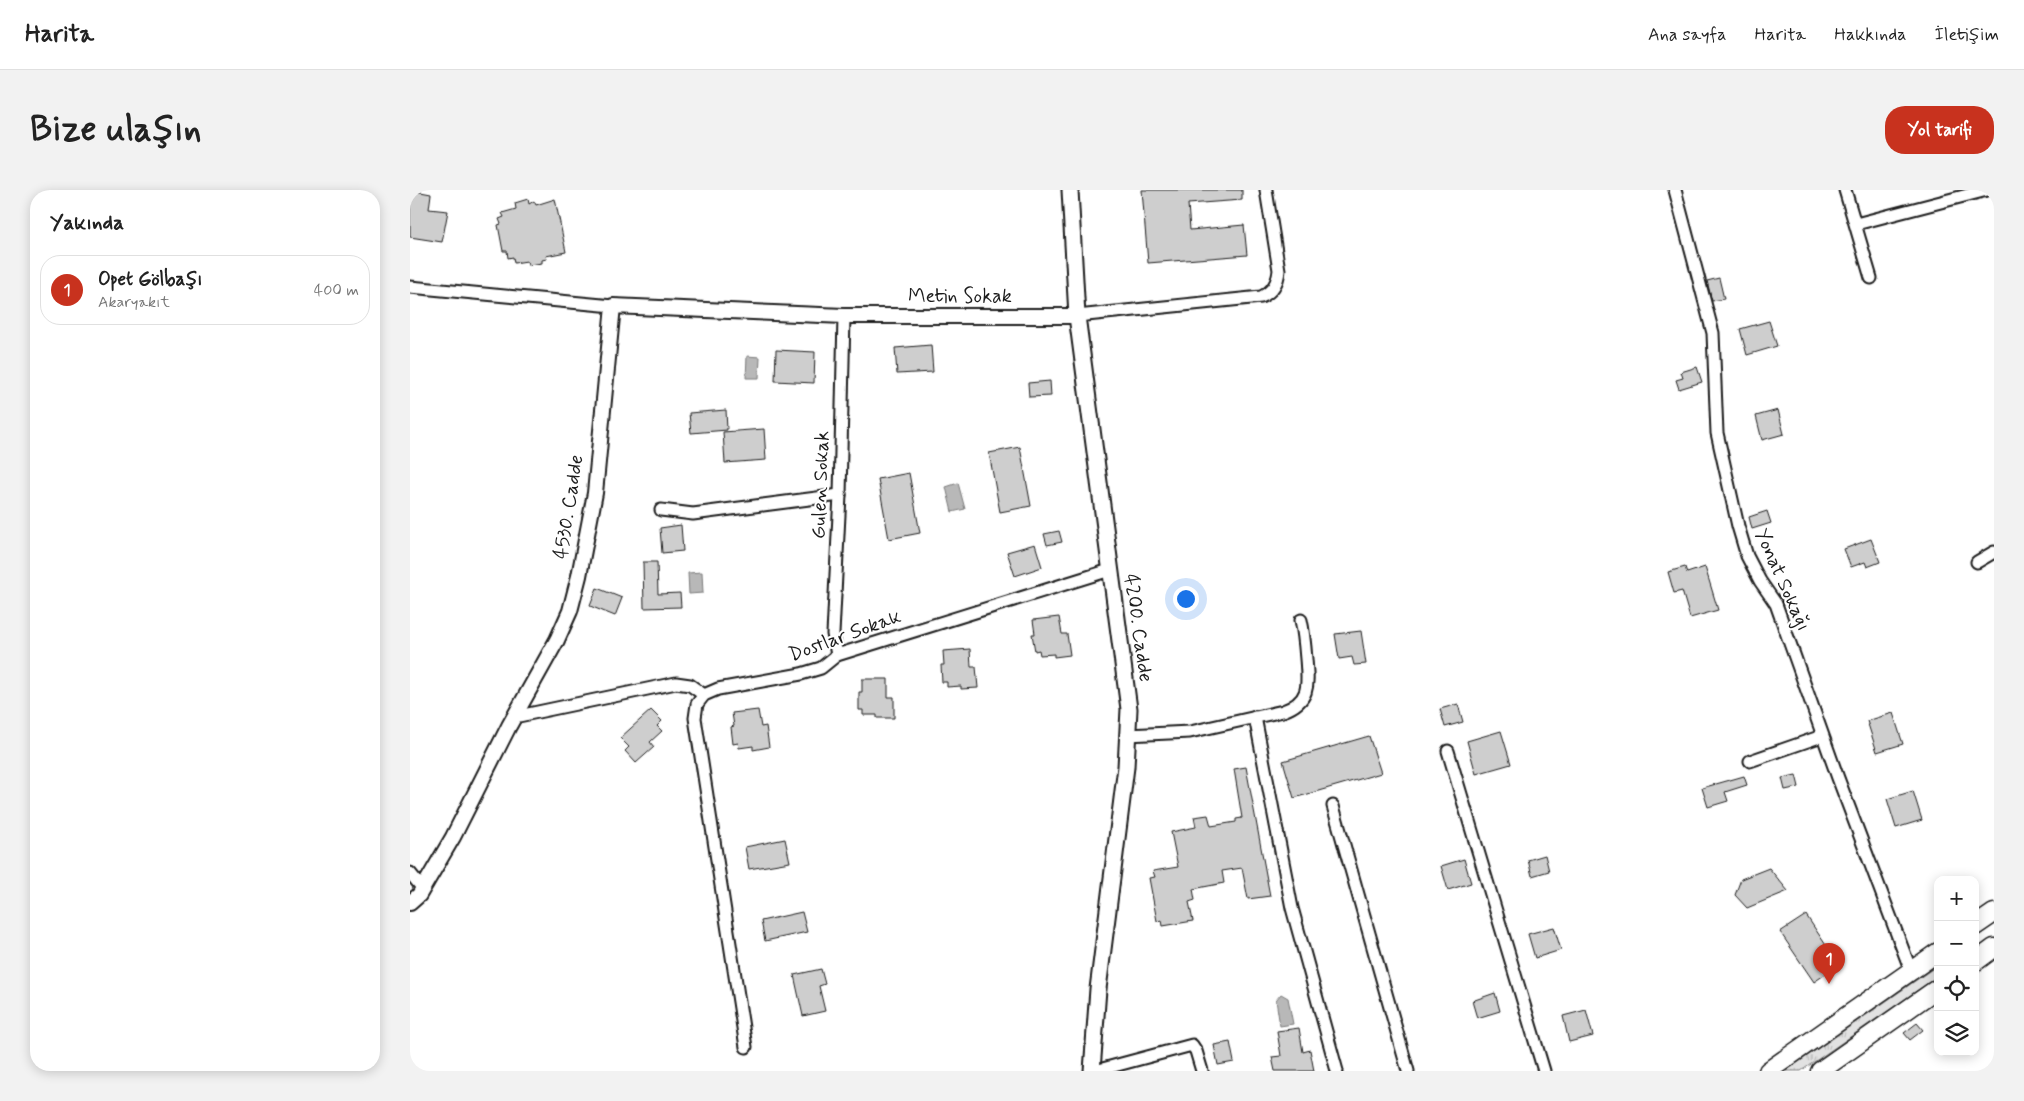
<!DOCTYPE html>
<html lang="tr">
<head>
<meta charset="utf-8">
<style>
  body { margin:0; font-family:Mynerve,sans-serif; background:#f2f2f2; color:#222 }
  .controls { position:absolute; right:15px; bottom:15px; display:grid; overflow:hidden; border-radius:10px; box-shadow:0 2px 12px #0003 }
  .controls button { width:45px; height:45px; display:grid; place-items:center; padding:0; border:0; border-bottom:1px solid #e0e0e0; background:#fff; color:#222; font:25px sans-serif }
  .you { position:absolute; left:775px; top:408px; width:18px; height:18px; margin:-12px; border:4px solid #fff; border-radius:50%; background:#1a73e8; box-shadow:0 0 0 8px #1a73e833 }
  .badge { display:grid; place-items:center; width:32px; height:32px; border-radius:50%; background:#c8321e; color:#fff; font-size:16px; font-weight:700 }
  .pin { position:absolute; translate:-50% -41px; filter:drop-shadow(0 1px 2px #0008) }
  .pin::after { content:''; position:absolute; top:26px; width:18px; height:15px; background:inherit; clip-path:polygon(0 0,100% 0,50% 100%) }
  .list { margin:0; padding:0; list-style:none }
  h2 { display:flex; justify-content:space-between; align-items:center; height:65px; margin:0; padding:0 20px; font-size:21px }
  h2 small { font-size:16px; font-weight:400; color:#767676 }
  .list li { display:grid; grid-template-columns:32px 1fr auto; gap:15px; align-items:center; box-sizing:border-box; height:70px; margin:0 10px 10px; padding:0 10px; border:1px solid #e0e0e0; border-radius:20px }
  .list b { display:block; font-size:19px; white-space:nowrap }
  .list p { margin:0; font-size:16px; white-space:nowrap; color:#767676 }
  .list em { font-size:16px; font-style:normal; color:#767676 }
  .icon { flex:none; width:28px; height:28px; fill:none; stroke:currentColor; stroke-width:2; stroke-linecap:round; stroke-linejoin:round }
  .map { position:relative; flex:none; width:1584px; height:881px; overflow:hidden; border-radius:20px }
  header { display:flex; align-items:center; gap:30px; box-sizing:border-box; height:70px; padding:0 25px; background:#fff; border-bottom:1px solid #e0e0e0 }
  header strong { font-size:24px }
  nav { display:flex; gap:28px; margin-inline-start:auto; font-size:18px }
  .intro { display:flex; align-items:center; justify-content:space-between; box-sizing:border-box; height:120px; padding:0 30px }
  h1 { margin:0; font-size:35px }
  .button { padding:12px 22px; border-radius:20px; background:#c8321e; color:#fff; font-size:18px; font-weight:700 }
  main { display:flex; gap:30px; padding:0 30px }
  aside { flex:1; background:#fff; border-radius:20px; box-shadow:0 2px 12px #0003 }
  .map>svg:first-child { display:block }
</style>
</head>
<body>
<header>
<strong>Harita</strong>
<nav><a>Ana sayfa</a><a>Harita</a><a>Hakkında</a><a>İletişim</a></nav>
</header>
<div class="intro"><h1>Bize ulaşın</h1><a class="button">Yol tarifi</a></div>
<main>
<aside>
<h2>Yakında<small></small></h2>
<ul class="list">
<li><span class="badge">1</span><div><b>Opet Gölbaşı</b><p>Akaryakıt</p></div><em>400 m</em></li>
</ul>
</aside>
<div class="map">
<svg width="1584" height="881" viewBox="0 0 1584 881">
  <defs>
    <pattern id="grass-tufts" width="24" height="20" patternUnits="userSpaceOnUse" patternTransform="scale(1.25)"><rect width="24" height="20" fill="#e2e2e2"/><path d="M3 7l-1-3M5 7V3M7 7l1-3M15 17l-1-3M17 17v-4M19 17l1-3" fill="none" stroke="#c1c1c1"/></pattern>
  </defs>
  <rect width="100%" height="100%" fill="#fff"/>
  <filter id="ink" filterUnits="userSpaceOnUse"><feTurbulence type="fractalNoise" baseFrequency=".02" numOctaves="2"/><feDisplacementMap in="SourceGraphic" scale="10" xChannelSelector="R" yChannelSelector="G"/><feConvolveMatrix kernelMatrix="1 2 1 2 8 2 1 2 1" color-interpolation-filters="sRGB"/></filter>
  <g filter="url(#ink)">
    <path fill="url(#grass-tufts)" stroke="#7f7f7f" d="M 1528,775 L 1528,786 L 1391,881 L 1376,881 Z"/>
    <g fill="#b8b8b8" stroke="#7a7a7a">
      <path d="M 337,166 L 350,167 L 349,188 L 336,188 Z"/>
      <path d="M 548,293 L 555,319 L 542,322 L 536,297 Z"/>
      <path d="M 292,382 L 293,403 L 279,404 L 278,383 Z"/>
      <path d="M 871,804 L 878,808 L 883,834 L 870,836 L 866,810 Z"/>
    </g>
    <g fill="#cecece" stroke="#1c1c1c">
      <path d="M 0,0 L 21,4 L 19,19 L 38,21 L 32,52 L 0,47 Z"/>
      <path d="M 732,0 L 832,0 L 832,10 L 778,14 L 780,40 L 834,35 L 837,65 L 738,73 Z"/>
      <path d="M 118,9 L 119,14 L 124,11 L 126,15 L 145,9 L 156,62 L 136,66 L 137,69 L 132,70 L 132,73 L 118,75 L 117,71 L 104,73 L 103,67 L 98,68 L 97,61 L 93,61 L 88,35 L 91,34 L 89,29 L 94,27 L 92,23 L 106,19 L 105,13 Z"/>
      <path d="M 1309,88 L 1314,109 L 1302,111 L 1297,91 Z"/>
      <path d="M 1359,131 L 1367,156 L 1337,165 L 1330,139 Z"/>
      <path d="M 521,155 L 523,182 L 487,184 L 485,158 Z"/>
      <path d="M 366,160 L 405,162 L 404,193 L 365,191 Z"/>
      <path d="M 1287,177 L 1292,192 L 1269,199 L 1266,190 L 1273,188 L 1271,182 Z"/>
      <path d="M 640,191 L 641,206 L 619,207 L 618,193 Z"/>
      <path d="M 316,220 L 317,240 L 281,243 L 279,223 Z"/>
      <path d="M 1368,220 L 1374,244 L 1352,250 L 1346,226 Z"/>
      <path d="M 354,239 L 356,270 L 315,273 L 313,242 Z"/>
      <path d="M 610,257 L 621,316 L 590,322 L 579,263 Z"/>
      <path d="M 499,283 L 510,343 L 479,349 L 468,289 Z"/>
      <path d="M 1357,321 L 1361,333 L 1342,339 L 1339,327 Z"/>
      <path d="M 271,335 L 273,361 L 252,363 L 250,338 Z"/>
      <path d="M 649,341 L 652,352 L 637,355 L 634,344 Z"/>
      <path d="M 1461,349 L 1470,372 L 1457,377 L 1455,372 L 1441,377 L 1434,359 Z"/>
      <path d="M 625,354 L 632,377 L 605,386 L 597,362 Z"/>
      <path d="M 233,372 L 247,372 L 248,404 L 270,403 L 271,417 L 234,418 Z"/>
      <path d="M 1275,377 L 1277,383 L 1295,377 L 1308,420 L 1280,428 L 1272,401 L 1264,403 L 1258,382 Z"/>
      <path d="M 187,398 L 212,408 L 205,426 L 180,416 Z"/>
      <path d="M 649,427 L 652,444 L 657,444 L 660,465 L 644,467 L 644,464 L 630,465 L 629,460 L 625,461 L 622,444 L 625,444 L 623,430 Z"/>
      <path d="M 951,441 L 956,474 L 944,475 L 942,467 L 929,469 L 925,444 Z"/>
      <path d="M 560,459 L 561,477 L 566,477 L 568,498 L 551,499 L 551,496 L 537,497 L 537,492 L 532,492 L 531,475 L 534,475 L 533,461 Z"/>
      <path d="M 452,489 L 478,489 L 478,507 L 484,507 L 484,528 L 467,528 L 467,525 L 453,525 L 453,520 L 449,520 L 449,502 L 452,502 Z"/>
      <path d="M 1048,514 L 1053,532 L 1035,537 L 1030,519 Z"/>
      <path d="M 241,520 L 252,531 L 247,536 L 252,541 L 240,552 L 244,557 L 226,573 L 215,561 L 219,557 L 210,548 Z"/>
      <path d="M 348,520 L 351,537 L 356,536 L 359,557 L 343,560 L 343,556 L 329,558 L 328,553 L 323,554 L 321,537 L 324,536 L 322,523 Z"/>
      <path d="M 1483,523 L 1493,554 L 1467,562 L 1457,531 Z"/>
      <path d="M 1091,541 L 1101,574 L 1066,584 L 1057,551 Z"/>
      <path d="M 959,546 L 971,583 L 884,608 L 873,571 Z"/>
      <path d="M 836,577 L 860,706 L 838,709 L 832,678 L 812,681 L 814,693 L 783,699 L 785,710 L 779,712 L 783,731 L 753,736 L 752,730 L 747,731 L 739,688 L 745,687 L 743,681 L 768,677 L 761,642 L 786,637 L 784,627 L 798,625 L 801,636 L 826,632 L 826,629 L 832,628 L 824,579 Z"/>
      <path d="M 1386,585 L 1389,597 L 1375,600 L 1372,588 Z"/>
      <path d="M 1334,586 L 1337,595 L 1315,602 L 1318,611 L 1298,617 L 1292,598 Z"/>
      <path d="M 1503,601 L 1512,630 L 1486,638 L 1477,609 Z"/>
      <path d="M 375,649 L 380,672 L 339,679 L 335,657 Z"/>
      <path d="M 1135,665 L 1139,681 L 1122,686 L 1118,670 Z"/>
      <path d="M 1054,669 L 1061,693 L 1038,700 L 1031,676 Z"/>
      <path d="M 1359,678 L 1378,701 L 1337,718 L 1325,705 L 1331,689 Z"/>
      <path d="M 392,722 L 397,742 L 355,751 L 351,731 Z"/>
      <path d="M 1396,725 L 1429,775 L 1404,792 L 1370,742 Z"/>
      <path d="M 1144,737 L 1151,760 L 1125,768 L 1118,744 Z"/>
      <path d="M 411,779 L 415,794 L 409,796 L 415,821 L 393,826 L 384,785 Z"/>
      <path d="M 1085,803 L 1090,821 L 1067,828 L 1062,811 Z"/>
      <path d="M 1176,820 L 1183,846 L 1159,852 L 1153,826 Z"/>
      <path d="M 1507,833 L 1513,840 L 1500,850 L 1494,843 Z"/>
      <path d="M 889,838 L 893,862 L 900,860 L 904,881 L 865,881 L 862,867 L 871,866 L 867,841 Z"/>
      <path d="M 820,852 L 824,872 L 808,875 L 804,855 Z"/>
    </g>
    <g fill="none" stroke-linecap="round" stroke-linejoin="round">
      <g stroke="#1c1c1c" stroke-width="15">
        <g id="minor">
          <path d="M 1265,0 L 1303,143 L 1307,243 L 1328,336 L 1337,366 L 1350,391 L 1366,414 L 1428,588 L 1501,781"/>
          <path d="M 1435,0 L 1461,88"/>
          <path d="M 1446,34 L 1577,0"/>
          <path d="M 0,97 L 203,116"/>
          <path d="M 667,126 L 851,107 C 862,102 868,93 869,80 L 856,0"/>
          <path d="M 251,320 L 283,324 L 430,305"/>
          <path d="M 1567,372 L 1584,362"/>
          <path d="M 427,465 L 423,444 L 430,305 L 434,126"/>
          <path d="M 104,527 L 266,493 L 280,495 L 294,505"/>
          <path d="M 845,527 L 882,718 L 927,881"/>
          <path d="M 717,545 L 780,542 L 873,521 C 901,511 898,494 896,469 C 895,456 894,443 891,430"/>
          <path d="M 1038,561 L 1134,881"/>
          <path d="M 1340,571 L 1412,546"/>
          <path d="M 923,616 L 998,881"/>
          <path d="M 0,683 L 13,699"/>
          <path d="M 336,857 L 285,528 L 287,514 L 294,505 L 308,499 L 391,484 L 411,478 L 427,465 L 700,380"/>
          <path d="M 685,881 L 782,855 L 786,861 L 792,881"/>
        </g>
      </g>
      <g stroke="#1c1c1c" stroke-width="18">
        <path id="tertiary" d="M 0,713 L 9,705 L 43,647 L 99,536 L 147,450 L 160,421 L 169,386 L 185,303 L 203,116 L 434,126 L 667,126"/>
      </g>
      <g stroke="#1c1c1c" stroke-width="19">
        <path id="secondary" d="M 660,0 L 667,126 L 719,519 L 716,577 L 688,799 L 682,881"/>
      </g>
      <g stroke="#1c1c1c" stroke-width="21">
        <g id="primary">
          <path d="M 1565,736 L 1584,723"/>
          <path d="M 1565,772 L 1584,758"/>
          <path d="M 1358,881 L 1528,762"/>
          <path d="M 1410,881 L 1528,798"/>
        </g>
      </g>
      <use href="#minor" stroke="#fff" stroke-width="11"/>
      <use href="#tertiary" stroke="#fff" stroke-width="14"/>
      <use href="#secondary" stroke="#fff" stroke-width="15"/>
      <use href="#primary" stroke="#fff" stroke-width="18"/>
    </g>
  </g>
  <g text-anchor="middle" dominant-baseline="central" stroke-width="4" stroke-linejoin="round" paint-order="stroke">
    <g font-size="20" fill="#1c1c1c" stroke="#fff">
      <text x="550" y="106">Metin Sokak</text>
      <text transform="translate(411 295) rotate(-88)">Gulen Sokak</text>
      <text transform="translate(159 317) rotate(-81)">4530. Cadde</text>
      <text transform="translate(1372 390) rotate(66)">Yonat Sokağı</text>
      <text transform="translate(728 438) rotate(82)">4200. Cadde</text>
      <text transform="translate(435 446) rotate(-20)">Dostlar Sokak</text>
    </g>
  </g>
</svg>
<div class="controls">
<button>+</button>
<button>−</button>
<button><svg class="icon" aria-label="locate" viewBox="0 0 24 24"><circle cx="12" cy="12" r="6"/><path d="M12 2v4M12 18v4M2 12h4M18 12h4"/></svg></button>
<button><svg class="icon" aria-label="layers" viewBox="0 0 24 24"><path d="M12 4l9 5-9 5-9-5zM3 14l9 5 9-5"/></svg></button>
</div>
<div class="you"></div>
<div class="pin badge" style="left:1419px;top:794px">1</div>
</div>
</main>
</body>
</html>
